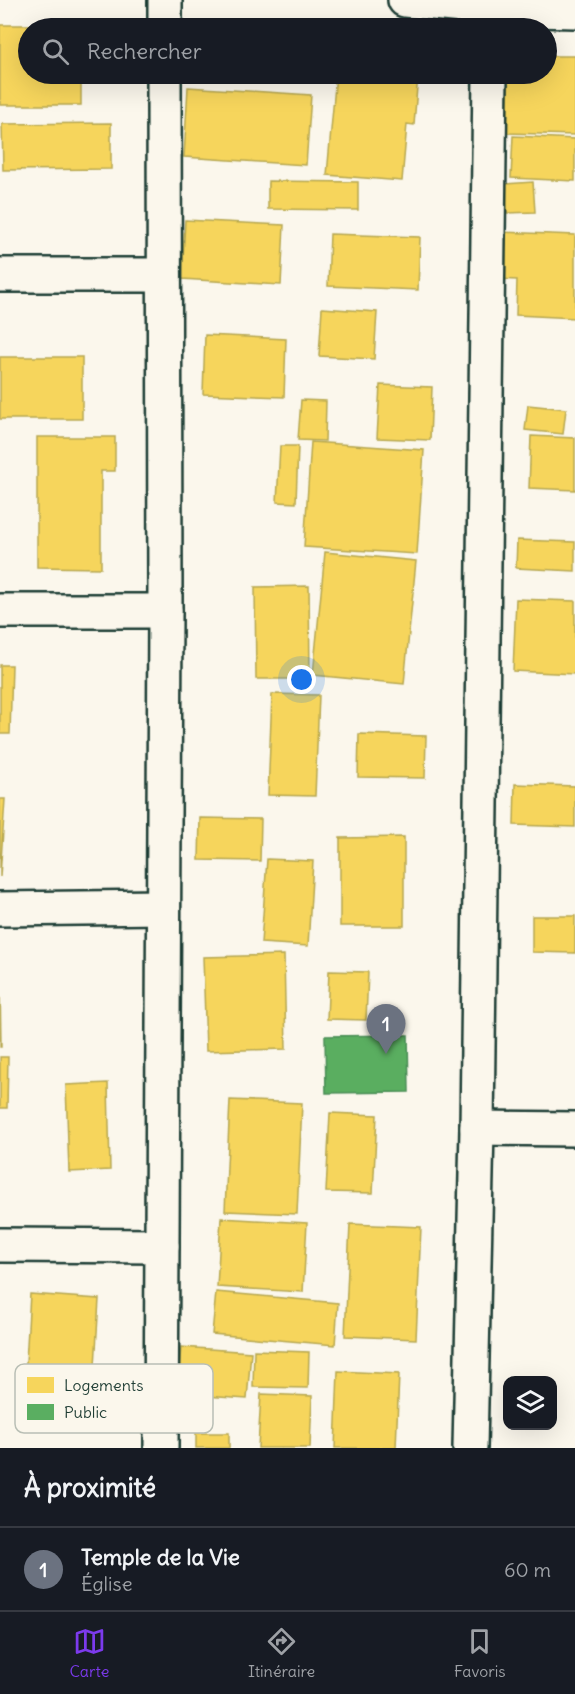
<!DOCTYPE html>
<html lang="fr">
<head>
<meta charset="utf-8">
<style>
  body { margin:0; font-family:Delius,sans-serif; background:#20242c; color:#f1f3f6 }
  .controls { position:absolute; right:18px; bottom:18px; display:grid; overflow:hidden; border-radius:12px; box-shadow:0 6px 24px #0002 }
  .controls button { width:54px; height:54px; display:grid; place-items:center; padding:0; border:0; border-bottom:2px solid #363941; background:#171b24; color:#f1f3f6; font:30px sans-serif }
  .you { position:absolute; left:302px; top:680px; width:21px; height:21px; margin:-15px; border:4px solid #fff; border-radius:50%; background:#1a73e8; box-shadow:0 0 0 9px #1a73e833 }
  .badge { display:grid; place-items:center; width:39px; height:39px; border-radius:50%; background:#7c3aed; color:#fff; font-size:20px; font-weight:700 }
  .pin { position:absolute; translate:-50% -50px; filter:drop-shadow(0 2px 3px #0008) }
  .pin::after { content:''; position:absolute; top:32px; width:21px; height:18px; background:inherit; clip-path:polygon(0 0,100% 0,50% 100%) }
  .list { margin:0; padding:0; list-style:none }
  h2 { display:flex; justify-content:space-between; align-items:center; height:78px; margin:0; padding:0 24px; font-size:26px }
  h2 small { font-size:20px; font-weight:400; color:#9ea1a6 }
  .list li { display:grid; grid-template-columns:39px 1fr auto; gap:18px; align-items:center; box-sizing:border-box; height:84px; padding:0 24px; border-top:2px solid #363941 }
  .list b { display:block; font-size:22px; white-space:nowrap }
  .list p { margin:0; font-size:20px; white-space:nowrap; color:#9ea1a6 }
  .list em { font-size:20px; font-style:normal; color:#9ea1a6 }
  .icon { flex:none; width:33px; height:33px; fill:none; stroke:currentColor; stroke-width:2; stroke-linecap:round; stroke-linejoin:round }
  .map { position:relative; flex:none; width:575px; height:1448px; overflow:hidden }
  .search { position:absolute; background:#171b24; box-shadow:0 6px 24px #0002; left:18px; right:18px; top:18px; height:66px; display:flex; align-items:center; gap:15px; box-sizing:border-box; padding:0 21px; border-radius:33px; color:#9ea1a6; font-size:22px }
  .sheet { height:162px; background:#171b24 }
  nav { display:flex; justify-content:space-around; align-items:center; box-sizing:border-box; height:84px; border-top:2px solid #363941; background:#171b24; font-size:16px; color:#9ea1a6 }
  nav a { display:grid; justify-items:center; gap:3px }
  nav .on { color:#7c3aed }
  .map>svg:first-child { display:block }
</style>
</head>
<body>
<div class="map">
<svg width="575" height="1448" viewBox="0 0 575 1448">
  <rect width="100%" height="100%" fill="#fbf7ec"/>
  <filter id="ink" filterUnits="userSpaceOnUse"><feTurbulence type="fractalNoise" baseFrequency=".0167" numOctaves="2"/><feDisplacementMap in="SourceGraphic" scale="12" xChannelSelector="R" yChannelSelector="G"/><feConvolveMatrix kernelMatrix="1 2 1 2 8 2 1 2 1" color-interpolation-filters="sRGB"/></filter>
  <g filter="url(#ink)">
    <g fill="#f6d55c" stroke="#b6a750" stroke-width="1.5">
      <path d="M 347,21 L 392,23 L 391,28 L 347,28 Z"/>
      <path d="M 0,25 L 97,25 L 97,28 L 28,28 L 28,74 L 81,74 L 81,105 L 0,105 Z"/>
      <path d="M 546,56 L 575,56 L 575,135 L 507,133 L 508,74 L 546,74 Z"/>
      <path d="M 336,74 L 418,74 L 414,125 L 407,124 L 402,181 L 327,175 Z"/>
      <path d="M 188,87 L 311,95 L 306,165 L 184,157 Z"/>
      <path d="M 111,123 L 111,169 L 3,170 L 2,124 Z"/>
      <path d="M 513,136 L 575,139 L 575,181 L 511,178 Z"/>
      <path d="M 268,181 L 358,182 L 358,210 L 268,209 Z"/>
      <path d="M 533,182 L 535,212 L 507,213 L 505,184 Z"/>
      <path d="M 185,220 L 284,225 L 281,285 L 182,279 Z"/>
      <path d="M 501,232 L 575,235 L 575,318 L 516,315 L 517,280 L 498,279 Z"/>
      <path d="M 330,234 L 420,237 L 418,290 L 328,286 Z"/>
      <path d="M 322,308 L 377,312 L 374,359 L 319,356 Z"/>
      <path d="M 205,335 L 286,339 L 284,397 L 203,394 Z"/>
      <rect x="0" y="357" width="82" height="62"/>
      <path d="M 380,385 L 432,387 L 430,440 L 377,438 Z"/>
      <path d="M 301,400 L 326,401 L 325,441 L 298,440 Z"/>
      <path d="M 528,405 L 566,409 L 563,434 L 525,430 Z"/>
      <path d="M 531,436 L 575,438 L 575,490 L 529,488 Z"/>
      <path d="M 37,437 L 115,437 L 115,471 L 101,471 L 101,568 L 37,567 Z"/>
      <path d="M 311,442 L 424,450 L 417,554 L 304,547 Z"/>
      <path d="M 280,446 L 298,446 L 296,503 L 277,502 Z"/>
      <path d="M 517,540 L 575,542 L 575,571 L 516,568 Z"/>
      <path d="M 325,552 L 416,561 L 404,684 L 313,675 Z"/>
      <path d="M 309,586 L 310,679 L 256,679 L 255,587 Z"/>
      <path d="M 516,599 L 575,601 L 575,674 L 513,671 Z"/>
      <path d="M 0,665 L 12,665 L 10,734 L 0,734 Z"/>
      <path d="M 272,694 L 319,695 L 315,796 L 268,795 Z"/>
      <path d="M 359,734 L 426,736 L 425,778 L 358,777 Z"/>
      <path d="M 515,784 L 575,786 L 575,827 L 514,825 Z"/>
      <path d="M 0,799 L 5,799 L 0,877 Z"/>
      <path d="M 200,818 L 261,819 L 260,861 L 199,860 Z"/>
      <path d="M 404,837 L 404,926 L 340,926 L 340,838 Z"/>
      <path d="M 267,859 L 313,861 L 308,946 L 261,943 Z"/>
      <path d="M 532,916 L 575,916 L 575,953 L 532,952 Z"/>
      <path d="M 284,955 L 286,1049 L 206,1051 L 203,957 Z"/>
      <path d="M 329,971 L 368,972 L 366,1020 L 327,1019 Z"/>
      <path d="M 0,979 L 1,1047 L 0,1047 Z"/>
      <path d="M 0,1057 L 8,1057 L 7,1108 L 0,1108 Z"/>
      <path d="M 108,1083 L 110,1170 L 69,1172 L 66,1085 Z"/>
      <path d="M 230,1100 L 302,1103 L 297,1214 L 225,1211 Z"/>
      <path d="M 330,1113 L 377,1115 L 373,1193 L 326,1192 Z"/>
      <path d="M 221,1218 L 307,1223 L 303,1292 L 217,1287 Z"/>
      <path d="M 350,1224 L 421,1227 L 416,1339 L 345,1336 Z"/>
      <path d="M 216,1292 L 338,1303 L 335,1345 L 212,1334 Z"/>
      <path d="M 30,1294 L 99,1299 L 93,1400 L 24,1396 Z"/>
      <path d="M 181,1347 L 251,1352 L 247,1399 L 177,1394 Z"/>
      <path d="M 254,1350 L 309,1352 L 308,1388 L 253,1387 Z"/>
      <path d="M 338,1371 L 399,1374 L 396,1448 L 335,1448 Z"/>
      <path d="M 261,1394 L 312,1396 L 310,1448 L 258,1448 Z"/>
      <rect x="196" y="1433" width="33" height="15"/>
    </g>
    <path fill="#5aae61" stroke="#488c54" stroke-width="1.5" d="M 408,1035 L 409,1092 L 326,1093 L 325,1036 Z"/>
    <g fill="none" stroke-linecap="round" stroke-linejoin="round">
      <g stroke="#1f3d34" stroke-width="38">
        <g id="minor">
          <path d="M 405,0 L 491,9 L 575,11"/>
          <path d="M 165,28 L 165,0"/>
          <path d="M 0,275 L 164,275"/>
          <path d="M 0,611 L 165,611"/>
          <path d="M 0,909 L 163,907"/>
          <path d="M 477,1128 L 575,1129"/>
          <path d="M 0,1245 L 162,1246"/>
          <path d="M 161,1448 L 165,611 L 164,74"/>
          <path d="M 470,1448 L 477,1128 L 490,74"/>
        </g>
      </g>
      <use href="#minor" stroke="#fbf7ec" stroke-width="33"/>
    </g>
  </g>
  <rect x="15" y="1364" width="198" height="69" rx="9" fill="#fbf7ec" stroke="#b9bfb5" stroke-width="1.5"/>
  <rect x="27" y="1377" width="27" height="16" fill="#f6d55c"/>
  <rect x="27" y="1404" width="27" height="16" fill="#5aae61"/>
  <g font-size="16" fill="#1f3d34">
    <text x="64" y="1391">Logements</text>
    <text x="64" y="1418">Public</text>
  </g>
</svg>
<div class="controls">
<button><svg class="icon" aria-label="layers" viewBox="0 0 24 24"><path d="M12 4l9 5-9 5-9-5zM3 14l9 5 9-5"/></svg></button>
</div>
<div class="you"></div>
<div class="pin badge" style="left:386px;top:1054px;background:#6b7280">1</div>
<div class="search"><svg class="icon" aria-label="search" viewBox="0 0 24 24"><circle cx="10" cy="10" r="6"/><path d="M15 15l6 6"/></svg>Rechercher</div>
</div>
<section class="sheet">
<h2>À proximité<small></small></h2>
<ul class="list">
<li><span class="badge" style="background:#6b7280">1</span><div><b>Temple de la Vie</b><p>Église</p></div><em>60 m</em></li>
</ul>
</section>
<nav>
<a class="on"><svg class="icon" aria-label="map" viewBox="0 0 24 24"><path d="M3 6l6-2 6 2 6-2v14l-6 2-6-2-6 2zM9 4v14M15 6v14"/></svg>Carte</a>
<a><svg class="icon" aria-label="directions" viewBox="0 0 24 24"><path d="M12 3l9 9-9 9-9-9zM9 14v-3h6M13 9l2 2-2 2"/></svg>Itinéraire</a>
<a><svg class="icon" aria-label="saved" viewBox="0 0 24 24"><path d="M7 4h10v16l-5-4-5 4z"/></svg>Favoris</a>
</nav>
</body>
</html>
